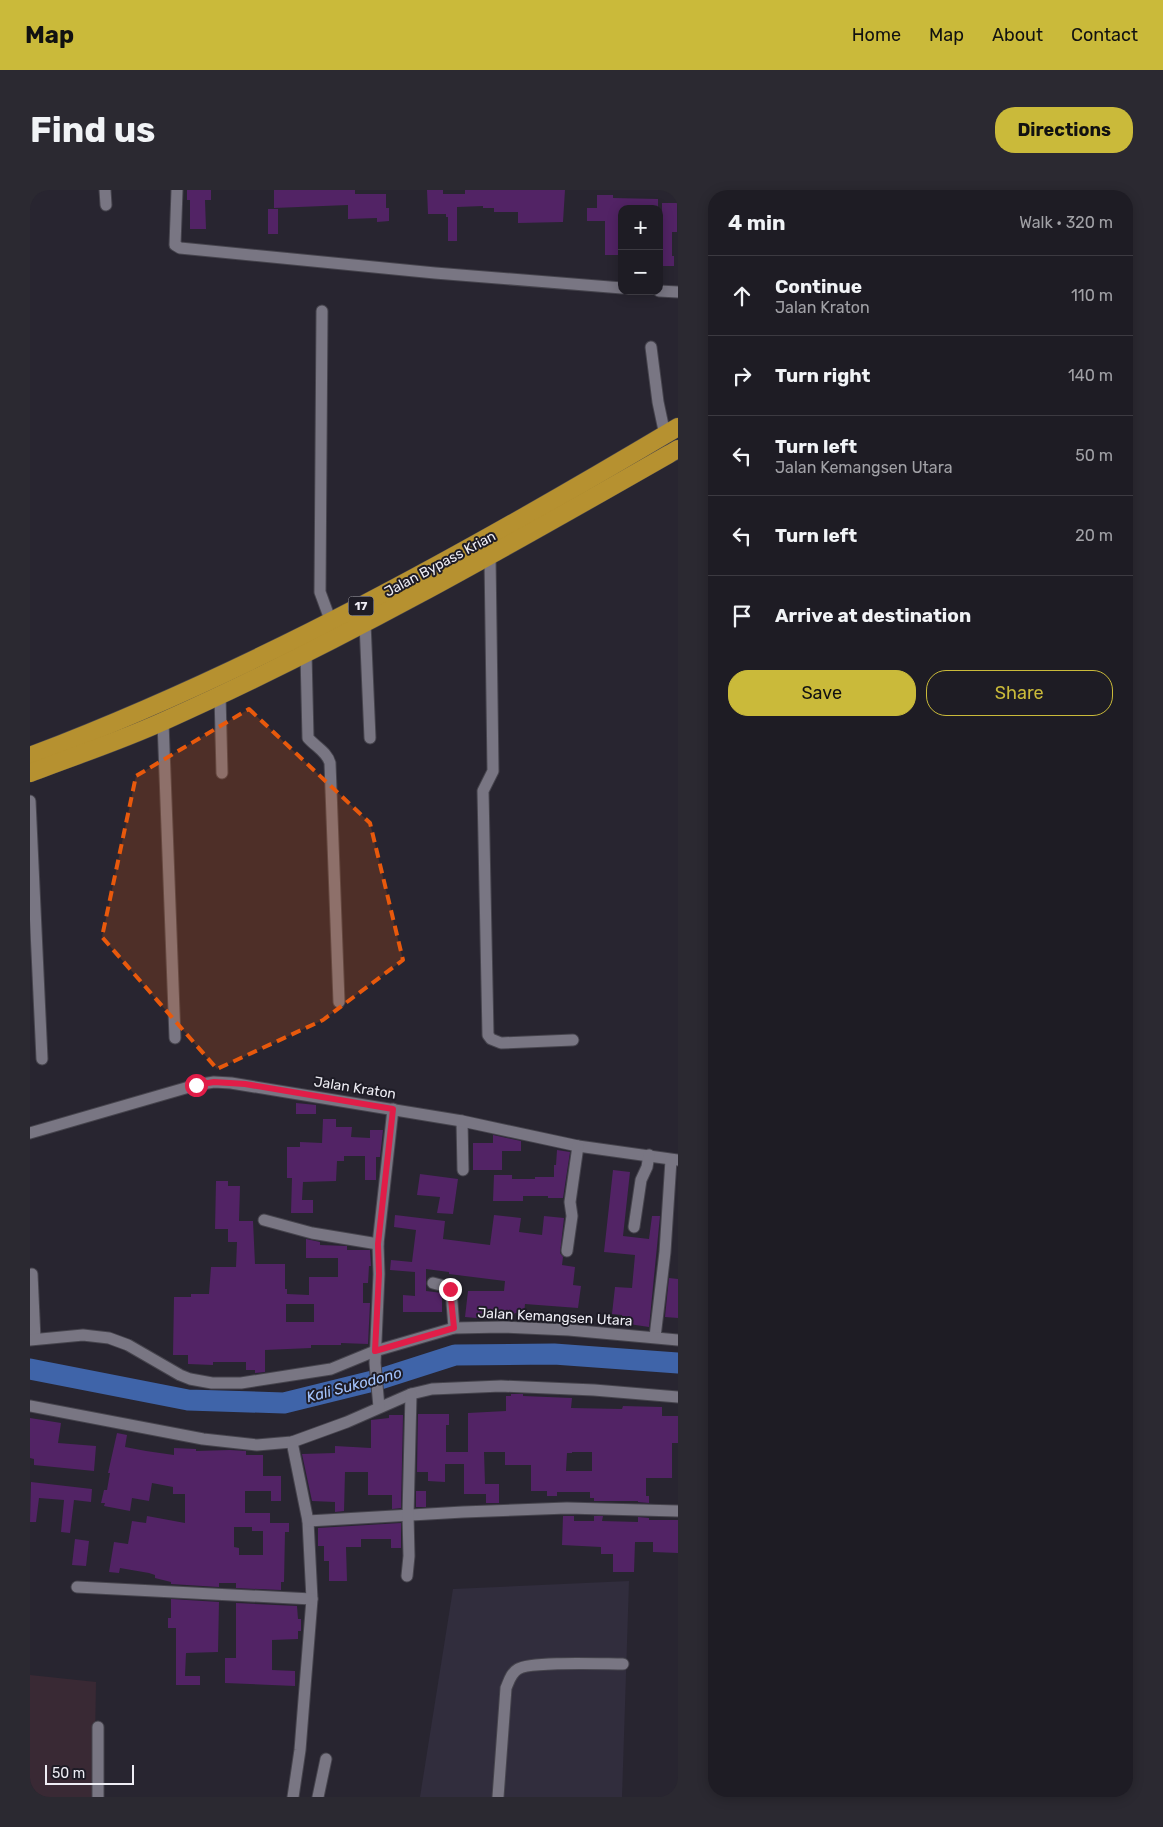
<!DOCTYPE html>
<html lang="en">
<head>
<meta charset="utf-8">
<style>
  body { margin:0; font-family:Rubik,sans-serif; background:#2b2931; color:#f1f3f6 }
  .controls { position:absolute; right:15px; top:15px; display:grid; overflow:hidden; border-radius:10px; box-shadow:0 2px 12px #0003 }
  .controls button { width:45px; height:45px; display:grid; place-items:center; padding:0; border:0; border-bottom:1px solid #3c3a41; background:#1e1c24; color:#f1f3f6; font:25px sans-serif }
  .scale { position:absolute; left:15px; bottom:12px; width:89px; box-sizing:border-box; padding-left:5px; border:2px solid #eeedf4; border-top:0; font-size:14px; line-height:18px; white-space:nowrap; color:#eeedf4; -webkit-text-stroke:4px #1e1c26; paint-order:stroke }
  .stop { position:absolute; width:15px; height:15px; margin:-11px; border:4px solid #e11d48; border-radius:50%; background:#fff }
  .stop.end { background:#e11d48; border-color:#fff; box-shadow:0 1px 5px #0008 }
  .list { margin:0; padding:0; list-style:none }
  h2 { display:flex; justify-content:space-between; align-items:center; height:65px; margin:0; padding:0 20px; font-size:21px }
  h2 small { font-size:16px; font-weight:400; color:#a1a1a6 }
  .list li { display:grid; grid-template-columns:32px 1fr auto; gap:15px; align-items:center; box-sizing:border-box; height:80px; padding:0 20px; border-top:1px solid #3c3a41 }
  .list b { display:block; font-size:19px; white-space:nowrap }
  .list p { margin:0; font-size:16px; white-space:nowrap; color:#a1a1a6 }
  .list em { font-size:16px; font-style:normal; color:#a1a1a6 }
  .actions { display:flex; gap:10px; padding:15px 20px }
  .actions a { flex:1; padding:11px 0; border:1px solid #caba3a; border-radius:20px; text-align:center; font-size:18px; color:#caba3a }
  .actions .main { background:#caba3a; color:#111 }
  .icon { flex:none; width:28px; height:28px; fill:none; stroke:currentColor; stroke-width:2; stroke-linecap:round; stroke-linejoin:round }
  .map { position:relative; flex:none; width:648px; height:1607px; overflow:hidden; border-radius:20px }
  header { display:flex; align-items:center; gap:30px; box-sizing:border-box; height:70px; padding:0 25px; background:#caba3a; color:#111 }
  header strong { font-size:24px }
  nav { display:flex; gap:28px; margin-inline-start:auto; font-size:18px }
  .intro { display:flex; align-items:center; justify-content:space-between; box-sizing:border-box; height:120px; padding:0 30px }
  h1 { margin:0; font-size:35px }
  .button { padding:12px 22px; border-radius:20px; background:#caba3a; color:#111; font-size:18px; font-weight:700 }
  main { display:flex; gap:30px; padding:0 30px }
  aside { flex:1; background:#1e1c24; border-radius:20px; box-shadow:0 2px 12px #0003 }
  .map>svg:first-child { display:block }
</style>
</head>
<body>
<header>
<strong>Map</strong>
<nav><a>Home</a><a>Map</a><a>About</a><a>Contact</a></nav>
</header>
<div class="intro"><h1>Find us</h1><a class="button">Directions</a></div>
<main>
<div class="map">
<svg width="648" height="1607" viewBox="0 0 648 1607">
  <rect width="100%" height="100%" fill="#282530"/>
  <path fill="#312d3d" d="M 599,1391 L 592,1607 L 390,1607 L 423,1399 Z"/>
  <path fill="#392934" d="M 0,1485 L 66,1492 L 64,1607 L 0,1607 Z"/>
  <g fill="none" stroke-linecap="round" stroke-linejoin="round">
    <path stroke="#3f64a9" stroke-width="21" d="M 0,1179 L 158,1210 L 254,1213 L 347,1190 L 425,1165 L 524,1164 L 648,1173"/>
  </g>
  <g fill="#522365" fill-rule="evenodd">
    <path d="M 157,0 L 181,0 L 181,10 L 175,10 L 176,39 L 160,39 L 160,10 L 157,10 Z"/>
    <path d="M 244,0 L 325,0 L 325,4 L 356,4 L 356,18 L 359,18 L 359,31 L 347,32 L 347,28 L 318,29 L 318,15 L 244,18 Z"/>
    <path d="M 397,0 L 413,0 L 413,4 L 435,4 L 435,0 L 535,0 L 533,32 L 488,33 L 488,22 L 464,22 L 464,18 L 453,18 L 453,16 L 427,17 L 427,51 L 418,51 L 418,27 L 416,27 L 416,24 L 398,24 Z"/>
    <path d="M 567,5 L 583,5 L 583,8 L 628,9 L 628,19 L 592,19 L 592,65 L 575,65 L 575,31 L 557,31 L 557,18 L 567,18 Z"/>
    <path d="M 632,13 L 647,13 L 647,42 L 642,42 L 642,66 L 644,66 L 644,76 L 629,76 L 629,53 L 632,53 Z"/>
    <rect x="238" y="19" width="10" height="25"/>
    <path d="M 266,913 L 286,915 L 286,924 L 266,924 Z"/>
    <path d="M 293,929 L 306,929 L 306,937 L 322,937 L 321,947 L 340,948 L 340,940 L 353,940 L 350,967 L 346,967 L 346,990 L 335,990 L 335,966 L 314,966 L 314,971 L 307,971 L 306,991 L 273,992 L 272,1010 L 283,1010 L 283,1023 L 261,1023 L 262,988 L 257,988 L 257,957 L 270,957 L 270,952 L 292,953 Z"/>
    <path d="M 463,945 L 491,951 L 491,961 L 472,961 L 472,980 L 443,980 L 443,953 L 463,953 Z"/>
    <path d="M 527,960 L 540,962 L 533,1008 L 518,1008 L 518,1006 L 493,1006 L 493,1011 L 463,1011 L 464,985 L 482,985 L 482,989 L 505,989 L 505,987 L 524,987 L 524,975 L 526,975 Z"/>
    <path d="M 583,980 L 600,982 L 593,1046 L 619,1049 L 622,1026 L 630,1026 L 619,1137 L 592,1133 L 592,1125 L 582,1124 L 585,1097 L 602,1098 L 605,1065 L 574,1062 Z"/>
    <path d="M 390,984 L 428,989 L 423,1024 L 407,1023 L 410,1007 L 387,1005 Z"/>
    <path d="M 186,991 L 198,991 L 198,996 L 210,996 L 209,1031 L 223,1031 L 225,1074 L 255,1074 L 255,1099 L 257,1099 L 257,1104 L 279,1105 L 279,1087 L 308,1087 L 308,1068 L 276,1068 L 276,1049 L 290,1052 L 290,1055 L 317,1056 L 317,1060 L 340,1060 L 341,1076 L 339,1076 L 338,1093 L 333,1093 L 333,1113 L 340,1113 L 338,1154 L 311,1153 L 311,1155 L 281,1155 L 281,1158 L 235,1160 L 235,1182 L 225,1183 L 225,1180 L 216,1180 L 216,1172 L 183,1172 L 183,1175 L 158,1174 L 158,1165 L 143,1165 L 144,1107 L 161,1107 L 161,1104 L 179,1104 L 181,1077 L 206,1077 L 207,1052 L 198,1052 L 198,1039 L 185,1039 ZM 256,1114 L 284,1114 L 284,1132 L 256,1132 Z"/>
    <path d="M 365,1025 L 415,1031 L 413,1049 L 460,1055 L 464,1025 L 491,1028 L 489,1042 L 512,1045 L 514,1026 L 534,1028 L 530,1063 L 533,1067 L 532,1075 L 545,1077 L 543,1095 L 551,1096 L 548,1118 L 495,1114 L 494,1124 L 485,1123 L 484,1125 L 470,1124 L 469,1130 L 435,1127 L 438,1101 L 474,1101 L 475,1091 L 419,1084 L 419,1082 L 396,1079 L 396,1101 L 412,1103 L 412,1122 L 373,1122 L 373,1105 L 385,1106 L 385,1082 L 360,1080 L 361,1070 L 382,1072 L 386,1040 L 364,1037 Z"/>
    <path d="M 639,1088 L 648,1089 L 648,1128 L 635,1127 Z"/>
    <path d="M 481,1204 L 493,1204 L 493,1206 L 542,1208 L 541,1218 L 592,1219 L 593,1216 L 632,1217 L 632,1226 L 648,1226 L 648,1253 L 642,1253 L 642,1288 L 616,1288 L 616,1306 L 619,1306 L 619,1313 L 608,1312 L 608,1311 L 564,1311 L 564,1308 L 560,1308 L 560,1302 L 527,1302 L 527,1306 L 517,1306 L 517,1301 L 501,1301 L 501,1275 L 475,1275 L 475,1262 L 454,1262 L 455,1294 L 469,1294 L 469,1313 L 456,1313 L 456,1304 L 434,1304 L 434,1274 L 415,1274 L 415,1292 L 398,1291 L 398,1282 L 387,1282 L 388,1224 L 419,1224 L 419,1235 L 416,1235 L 416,1262 L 438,1262 L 438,1223 L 476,1221 L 476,1206 L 481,1206 ZM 542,1262 L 562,1262 L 562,1281 L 536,1281 L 537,1263 L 542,1263 Z"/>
    <path d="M 359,1225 L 373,1225 L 371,1318 L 362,1319 L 362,1305 L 338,1305 L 338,1282 L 315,1282 L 314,1321 L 305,1322 L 305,1312 L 282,1311 L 272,1264 L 305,1263 L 305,1256 L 341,1258 L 341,1230 L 359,1228 Z"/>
    <path d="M 0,1228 L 31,1233 L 28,1253 L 66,1256 L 64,1281 L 4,1275 L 4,1269 L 0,1268 Z"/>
    <path d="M 87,1243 L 97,1245 L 95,1257 L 116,1261 L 144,1265 L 144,1258 L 166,1259 L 166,1261 L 200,1260 L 216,1261 L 216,1265 L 233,1265 L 233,1286 L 251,1286 L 251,1311 L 241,1311 L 241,1301 L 215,1301 L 215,1323 L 240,1323 L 240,1333 L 259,1333 L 259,1342 L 255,1342 L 254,1392 L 251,1392 L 251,1400 L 206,1398 L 206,1393 L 189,1393 L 189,1397 L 141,1394 L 141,1392 L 125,1388 L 125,1385 L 119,1383 L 90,1378 L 89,1383 L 79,1382 L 84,1352 L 98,1354 L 102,1331 L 116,1333 L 117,1326 L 155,1333 L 155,1304 L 143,1304 L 143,1297 L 122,1293 L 119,1311 L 102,1308 L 100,1321 L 74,1316 L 75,1313 L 71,1313 L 74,1300 L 77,1300 L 80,1283 L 78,1283 ZM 204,1337 L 222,1337 L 222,1341 L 233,1341 L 233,1365 L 209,1365 L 209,1358 L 204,1357 Z"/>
    <path d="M 1,1292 L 62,1299 L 61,1312 L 44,1310 L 40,1343 L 31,1342 L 34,1310 L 9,1308 L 6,1332 L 0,1332 Z"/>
    <rect x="386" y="1301" width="10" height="16"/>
    <path d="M 533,1326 L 544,1326 L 544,1331 L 564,1331 L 564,1326 L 573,1326 L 572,1331 L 608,1332 L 608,1327 L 619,1328 L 619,1330 L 648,1330 L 648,1363 L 623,1362 L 623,1352 L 605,1352 L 604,1382 L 583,1382 L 583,1364 L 571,1364 L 571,1357 L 532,1355 Z"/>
    <path d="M 371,1333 L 371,1358 L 361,1358 L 361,1349 L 331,1349 L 331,1357 L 316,1357 L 317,1391 L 299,1391 L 299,1371 L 294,1371 L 294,1356 L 288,1356 L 288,1338 Z"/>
    <path d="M 45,1349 L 59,1351 L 56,1376 L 42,1375 Z"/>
    <path d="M 141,1409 L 189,1412 L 188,1462 L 156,1463 L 155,1486 L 170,1486 L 170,1495 L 146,1495 L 146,1438 L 138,1438 L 138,1428 L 141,1428 Z"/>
    <path d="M 206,1413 L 267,1416 L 268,1429 L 271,1429 L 271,1441 L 268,1441 L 268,1449 L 242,1450 L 242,1480 L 265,1481 L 265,1496 L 195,1493 L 195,1468 L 206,1468 Z"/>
  </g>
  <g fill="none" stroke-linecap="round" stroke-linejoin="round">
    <g stroke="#46444d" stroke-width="13">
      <g id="minor">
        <path d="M 75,0 L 76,15"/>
        <path d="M 147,0 L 145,55 L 150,58 L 405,83 L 592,98"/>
        <path d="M 629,101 L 648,102"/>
        <path d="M 292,121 L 290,402 L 301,432"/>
        <path d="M 621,157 L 628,212 L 635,245"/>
        <path d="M 460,367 L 463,581 L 453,601 L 458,845 L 461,849 L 471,853 L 543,850"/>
        <path d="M 335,433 L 340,548"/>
        <path d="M 276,464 L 278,548 C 286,557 297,562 300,573 L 309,812"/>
        <path d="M 190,505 L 192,583"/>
        <path d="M 133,532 L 145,848"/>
        <path d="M 0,611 L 12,869"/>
        <path d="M 432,931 L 433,980"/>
        <path d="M 0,943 L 166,895 L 184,892 L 201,893 L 432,931 L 548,956 L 648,970"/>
        <path d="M 234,1030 L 282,1043 L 348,1054"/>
        <path d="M 604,1037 L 611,990 L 617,977 L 619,965"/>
        <path d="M 537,1061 L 542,1026 L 540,1012 L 548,956"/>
        <path d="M 2,1084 L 5,1149"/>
        <path d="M 403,1093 L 418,1097 L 421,1100 L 424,1138"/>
        <path d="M 625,1147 L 635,1062 L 641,970"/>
        <path d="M 0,1150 L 53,1145 L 79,1148 L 98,1155 L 150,1185 L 160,1189 L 182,1193 L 211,1193 L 301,1179 L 345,1161 L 424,1138 L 473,1137 L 539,1140 L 648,1150"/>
        <path d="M 0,1216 L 173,1249 L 227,1255 L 262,1252 L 317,1232 L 381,1204 L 402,1199 L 471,1196 L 564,1200 L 648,1207"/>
        <path d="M 349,1217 L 345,1173 L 349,1084 L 348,1054 L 363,919"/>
        <path d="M 262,1252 L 278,1331 L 282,1409 L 270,1560 L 263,1607"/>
        <path d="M 278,1331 L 433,1322 L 537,1318 L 648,1321"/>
        <path d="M 377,1386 L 379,1366 L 378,1325 L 381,1204"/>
        <path d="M 47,1397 L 282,1409"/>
        <path d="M 68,1537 L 68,1607"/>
        <path d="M 288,1607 L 296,1569"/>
        <path d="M 468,1607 L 476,1498 C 479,1491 481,1483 488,1479 C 501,1471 573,1474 593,1474"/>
      </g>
    </g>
    <g stroke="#46444d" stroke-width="19">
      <g id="highway">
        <path d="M 0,566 C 227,480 440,361 648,237"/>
        <path d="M 0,583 C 44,566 90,551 134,531 C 311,452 480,355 648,259"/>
      </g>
    </g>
    <use href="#minor" stroke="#797683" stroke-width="11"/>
    <use href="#highway" stroke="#b69130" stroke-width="18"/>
  </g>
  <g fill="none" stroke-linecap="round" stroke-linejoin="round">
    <path stroke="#e11d48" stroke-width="6" d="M 166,895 L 184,892 L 215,894 L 363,919 L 348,1054 L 349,1084 L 345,1161 L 424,1138 L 420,1099"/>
  </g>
  <path fill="#e8590c" fill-opacity="0.2" stroke="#e8590c" stroke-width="4" stroke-dasharray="10 6" stroke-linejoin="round" d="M 219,519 L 340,633 L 373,770 L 293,830 L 187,879 L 72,747 L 106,586 Z"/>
  <g text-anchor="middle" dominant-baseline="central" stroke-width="4" stroke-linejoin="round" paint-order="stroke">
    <rect fill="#1e1c26" stroke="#b0aeb6" stroke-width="1" x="318.5" y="406.5" width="25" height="19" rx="4"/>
    <g font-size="12" font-weight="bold" fill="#eeedf4">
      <text x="331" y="416">17</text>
    </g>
    <g font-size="14" fill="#eeedf4" stroke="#1e1c26">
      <text transform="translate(410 374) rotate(-28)">Jalan Bypass Krian</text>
      <text transform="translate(325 898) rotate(9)">Jalan Kraton</text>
      <text transform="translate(525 1127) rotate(3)">Jalan Kemangsen Utara</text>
    </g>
    <g font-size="15" font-style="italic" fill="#a5c5ff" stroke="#1e1c26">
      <text transform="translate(324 1195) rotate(-15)">Kali Sukodono</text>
    </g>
  </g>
</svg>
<div class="controls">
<button>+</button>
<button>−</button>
</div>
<div class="scale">50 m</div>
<div class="stop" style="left:166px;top:895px"></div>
<div class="stop end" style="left:420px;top:1099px"></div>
</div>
<aside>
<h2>4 min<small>Walk · 320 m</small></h2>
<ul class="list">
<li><svg class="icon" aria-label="ahead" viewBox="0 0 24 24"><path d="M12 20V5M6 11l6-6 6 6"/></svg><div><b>Continue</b><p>Jalan Kraton</p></div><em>110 m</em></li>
<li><svg class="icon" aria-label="right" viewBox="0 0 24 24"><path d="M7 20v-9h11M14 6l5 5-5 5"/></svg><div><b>Turn right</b></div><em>140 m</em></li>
<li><svg class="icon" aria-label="left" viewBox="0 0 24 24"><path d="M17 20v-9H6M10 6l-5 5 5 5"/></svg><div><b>Turn left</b><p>Jalan Kemangsen Utara</p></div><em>50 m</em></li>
<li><svg class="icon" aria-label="left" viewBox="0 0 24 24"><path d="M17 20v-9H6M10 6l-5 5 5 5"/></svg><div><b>Turn left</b></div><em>20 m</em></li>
<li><svg class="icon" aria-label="arrive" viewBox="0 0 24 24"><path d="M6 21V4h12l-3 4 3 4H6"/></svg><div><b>Arrive at destination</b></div></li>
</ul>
<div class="actions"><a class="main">Save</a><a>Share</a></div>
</aside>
</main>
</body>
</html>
